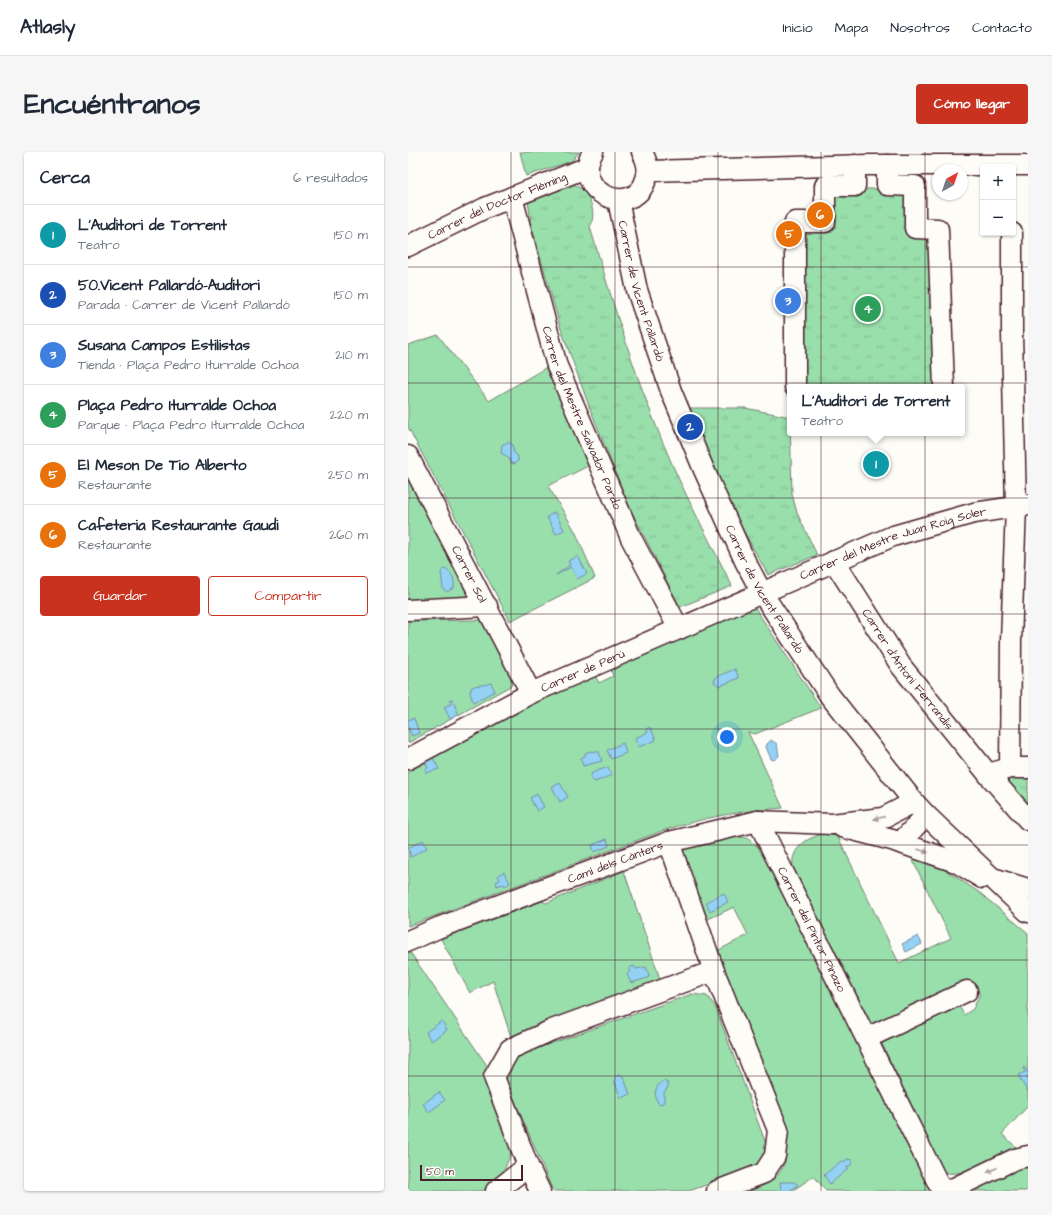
<!DOCTYPE html>
<html lang="es">
<head>
<meta charset="utf-8">
<style>
  body { margin:0; font-family:"Architects Daughter",sans-serif; background:#f6f6f7; color:#1f2937 }
  .controls { position:absolute; right:12px; top:12px; display:grid; overflow:hidden; border-radius:4px; box-shadow:0 1px 3px #0004 }
  .controls button { width:36px; height:36px; display:grid; place-items:center; padding:0; border:0; border-bottom:1px solid #e0e1e3; background:#fff; color:#1f2937; font:20px sans-serif }
  .compass { position:absolute; left:524px; top:12px; width:36px; height:36px; border-radius:50%; background:#fff; box-shadow:0 1px 3px #0004; rotate:40deg }
  .scale { position:absolute; left:12px; bottom:10px; width:103px; box-sizing:border-box; padding-left:4px; border:2px solid #4a1f2b; border-top:0; font-size:11px; line-height:14px; white-space:nowrap; color:#4a1f2b; -webkit-text-stroke:3px #fdfcf7; paint-order:stroke }
  .you { position:absolute; left:319px; top:585px; width:14px; height:14px; margin:-10px; border:3px solid #fff; border-radius:50%; background:#1a73e8; box-shadow:0 0 0 6px #1a73e833 }
  .badge { display:grid; place-items:center; width:26px; height:26px; border-radius:50%; background:#c8321e; color:#fff; font-size:13px; font-weight:700 }
  .pin { position:absolute; translate:-50% -50%; border:2px solid #fff; box-shadow:0 1px 4px #0006 }
  .popup { position:absolute; left:379px; top:232px; width:178px; height:52px; box-sizing:border-box; display:grid; place-content:center; border-radius:4px; background:#fff; filter:drop-shadow(0 1px 3px #0005); font-size:13px; white-space:nowrap; color:#747a83 }
  .popup b { font-size:15px; color:#1f2937 }
  .popup::after { content:''; position:absolute; left:50%; top:100%; margin-left:-8px; border:8px solid transparent; border-top-color:#fff }
  .list { margin:0; padding:0; list-style:none }
  h2 { display:flex; justify-content:space-between; align-items:center; height:52px; margin:0; padding:0 16px; font-size:17px }
  h2 small { font-size:13px; font-weight:400; color:#747a83 }
  .list li { display:grid; grid-template-columns:26px 1fr auto; gap:12px; align-items:center; box-sizing:border-box; height:60px; padding:0 16px; border-top:1px solid #e0e1e3 }
  .list b { display:block; font-size:15px; white-space:nowrap }
  .list p { margin:0; font-size:13px; white-space:nowrap; color:#747a83 }
  .list em { font-size:13px; font-style:normal; color:#747a83 }
  .actions { display:flex; gap:8px; padding:12px 16px }
  .actions a { flex:1; padding:9px 0; border:1px solid #c8321e; border-radius:4px; text-align:center; font-size:14px; color:#c8321e }
  .actions .main { background:#c8321e; color:#fff }
  .map { position:relative; flex:none; width:620px; height:1039px; overflow:hidden; border-radius:4px }
  header { display:flex; align-items:center; gap:24px; box-sizing:border-box; height:56px; padding:0 20px; background:#fff; border-bottom:1px solid #e0e1e3 }
  header strong { font-size:19px }
  nav { display:flex; gap:22px; margin-inline-start:auto; font-size:14px }
  .intro { display:flex; align-items:center; justify-content:space-between; box-sizing:border-box; height:96px; padding:0 24px }
  h1 { margin:0; font-size:28px }
  .button { padding:10px 18px; border-radius:4px; background:#c8321e; color:#fff; font-size:14px; font-weight:700 }
  main { display:flex; gap:24px; padding:0 24px }
  aside { flex:1; background:#fff; border-radius:4px; box-shadow:0 1px 3px #0004 }
  .map>svg:first-child { display:block }
</style>
</head>
<body>
<header>
<strong>Atlasly</strong>
<nav><a>Inicio</a><a>Mapa</a><a>Nosotros</a><a>Contacto</a></nav>
</header>
<div class="intro"><h1>Encuéntranos</h1><a class="button">Cómo llegar</a></div>
<main>
<aside>
<h2>Cerca<small>6 resultados</small></h2>
<ul class="list">
<li><span class="badge" style="background:#0f9aa8">1</span><div><b>L'Auditori de Torrent</b><p>Teatro</p></div><em>150 m</em></li>
<li><span class="badge" style="background:#1a4fb4">2</span><div><b>50.Vicent Pallardó-Auditori</b><p>Parada · Carrer de Vicent Pallardó</p></div><em>150 m</em></li>
<li><span class="badge" style="background:#3f7fe0">3</span><div><b>Susana Campos Estilistas</b><p>Tienda · Plaça Pedro Iturralde Ochoa</p></div><em>210 m</em></li>
<li><span class="badge" style="background:#2e9e5b">4</span><div><b>Plaça Pedro Iturralde Ochoa</b><p>Parque · Plaça Pedro Iturralde Ochoa</p></div><em>220 m</em></li>
<li><span class="badge" style="background:#e8710a">5</span><div><b>El Meson De Tio Alberto</b><p>Restaurante</p></div><em>250 m</em></li>
<li><span class="badge" style="background:#e8710a">6</span><div><b>Cafeteria Restaurante Gaudi</b><p>Restaurante</p></div><em>260 m</em></li>
</ul>
<div class="actions"><a class="main">Guardar</a><a>Compartir</a></div>
</aside>
<div class="map">
<svg width="620" height="1039" viewBox="0 0 620 1039">
  <defs>
    <pattern id="park-tufts" width="24" height="20" patternUnits="userSpaceOnUse"><rect width="24" height="20" fill="#99dfac"/><path d="M3 7l-1-3M5 7V3M7 7l1-3M15 17l-1-3M17 17v-4M19 17l1-3" fill="none" stroke="#85bf94"/></pattern>
  </defs>
  <rect width="100%" height="100%" fill="#fdfcf7"/>
  <filter id="ink" filterUnits="userSpaceOnUse"><feTurbulence type="fractalNoise" baseFrequency=".025" numOctaves="2"/><feDisplacementMap in="SourceGraphic" scale="8" xChannelSelector="R" yChannelSelector="G"/><feConvolveMatrix kernelMatrix="1 2 1 2 8 2 1 2 1" color-interpolation-filters="sRGB"/></filter>
  <g filter="url(#ink)">
    <g fill="url(#park-tufts)" stroke="#727f6c">
      <path d="M 164,32 C 180,36 190,59 182,75 C 206,155 230,235 264,312 C 282,353 304,393 324,434 L 272,455 L 221,354 L 181,254 L 153,177 L 124,76 L 120,49 Z"/>
      <path d="M 419,37 L 505,37 L 505,78 L 527,79 L 532,234 L 389,235 L 390,74 L 418,74 Z"/>
      <path d="M 279,256 L 337,256 L 382,265 L 384,342 L 389,361 L 409,403 L 360,423 L 324,358 Z"/>
      <path d="M 620,619 L 620,663 L 586,624 Z"/>
    </g>
    <g fill="#99dfac" stroke="#727f6c">
      <path d="M 112,0 L 171,0 L 164,9 L 118,24 Z"/>
      <path d="M 30,183 L 81,249 L 144,212 L 182,313 L 140,334 L 167,379 L 187,426 L 102,469 L 0,275 L 0,193 Z"/>
      <path d="M 0,326 L 61,444 L 62,446 L 0,449 Z"/>
      <path d="M 345,453 L 413,556 L 347,582 L 340,580 L 375,656 C 330,659 298,665 254,679 L 0,774 L 0,614 L 185,520 L 191,531 L 205,524 L 201,512 Z"/>
      <path d="M 71,468 L 74,469 L 105,528 L 104,533 L 0,591 L 0,469 Z"/>
      <path d="M 417,682 L 429,684 L 431,687 L 491,811 L 543,786 L 503,705 L 539,719 L 572,741 L 620,781 L 620,954 L 594,982 L 609,996 C 590,1004 555,1027 536,1020 L 473,890 L 550,852 L 556,863 L 565,857 L 572,842 L 565,832 L 556,829 L 464,873 L 385,715 C 382,696 401,684 417,682 Z"/>
      <path d="M 327,684 L 339,686 L 354,698 L 521,1037 L 518,1039 L 418,1039 L 406,1024 L 384,1039 L 342,1039 C 371,1029 382,1015 377,984 L 309,799 L 340,783 L 326,755 L 298,768 L 272,698 Z"/>
      <path d="M 216,719 L 253,830 L 103,885 L 85,829 L 62,841 L 33,787 L 134,749 L 138,751 Z"/>
      <path d="M 0,800 L 2,800 L 80,915 L 79,920 L 103,996 C 103,1010 87,1037 72,1039 C 52,1039 21,1039 0,1039 Z"/>
      <path d="M 284,842 L 299,844 L 307,854 L 358,992 L 359,998 L 349,1015 L 281,1039 L 145,1039 L 99,930 L 98,920 L 110,903 Z"/>
      <path d="M 620,1014 L 620,1039 L 563,1039 L 609,1016 Z"/>
    </g>
    <g fill="#93d2f4" stroke="#768aa4">
      <path d="M 100,290 L 104,292 L 106,301 L 110,304 L 110,309 L 106,312 L 103,311 L 100,305 L 93,301 L 94,293 Z"/>
      <path d="M 147,360 L 156,378 L 148,382 L 139,365 Z"/>
      <path d="M 170,404 L 179,422 L 169,427 L 163,415 L 148,423 L 162,413 L 160,409 Z"/>
      <path d="M 36,417 C 44,419 47,428 46,436 L 39,440 L 35,437 L 33,420 Z"/>
      <path d="M 327,517 L 331,526 L 312,534 L 306,530 L 308,525 Z"/>
      <path d="M 83,531 L 87,539 L 65,550 L 62,540 L 64,535 C 69,532 77,534 83,531 Z"/>
      <path d="M 44,547 L 51,563 L 42,567 L 36,555 L 43,552 L 41,548 Z"/>
      <path d="M 6,566 L 11,581 L 4,584 L 0,575 L 0,568 Z"/>
      <path d="M 242,575 L 248,588 L 231,595 L 227,586 L 240,580 L 238,577 Z"/>
      <path d="M 363,588 L 369,592 L 371,604 L 366,608 L 363,607 L 358,595 L 359,592 Z"/>
      <path d="M 215,591 L 218,601 L 203,607 L 199,598 Z"/>
      <path d="M 183,599 L 191,600 L 194,609 L 175,614 L 173,606 L 177,604 L 177,601 Z"/>
      <path d="M 24,604 L 31,617 L 18,621 L 17,618 L 20,616 L 16,608 Z"/>
      <path d="M 200,615 L 204,623 L 187,630 L 182,626 L 184,621 Z"/>
      <path d="M 152,631 L 160,645 L 152,650 L 144,635 Z"/>
      <path d="M 129,642 L 136,655 L 129,659 L 122,646 Z"/>
      <path d="M 199,687 L 201,694 L 186,700 L 184,693 Z"/>
      <path d="M 15,688 L 19,696 L 3,705 L 0,696 Z"/>
      <path d="M 96,720 L 102,731 L 97,734 L 95,732 L 89,734 L 88,730 L 92,728 L 90,723 Z"/>
      <path d="M 316,741 L 320,750 L 302,759 L 298,750 Z"/>
      <path d="M 510,784 L 514,792 L 498,800 L 494,792 Z"/>
      <path d="M 226,814 L 228,817 L 238,815 L 241,823 L 240,826 L 223,831 L 219,822 L 222,819 L 221,816 Z"/>
      <path d="M 34,869 L 39,878 L 23,889 L 18,880 Z"/>
      <path d="M 616,915 L 620,921 L 619,939 L 610,923 L 617,920 L 615,916 Z"/>
      <path d="M 210,923 L 215,924 L 222,942 L 213,946 L 206,928 Z"/>
      <path d="M 256,929 L 260,931 L 260,935 L 256,941 L 256,950 L 253,952 L 250,951 C 245,942 247,933 256,929 Z"/>
      <path d="M 31,940 L 37,948 L 21,960 L 15,952 Z"/>
      <path d="M 439,1007 L 444,1008 L 443,1013 L 439,1015 L 440,1017 L 422,1032 L 416,1023 L 433,1009 L 436,1011 Z"/>
      <path d="M 372,1030 L 386,1030 L 390,1033 L 381,1039 L 373,1039 Z"/>
    </g>
    <g fill="none" stroke-linecap="round" stroke-linejoin="round">
      <g stroke="#4a1f2b" stroke-width="23">
        <g id="minor">
          <path d="M 185,0 C 161,40 226,68 238,27 C 241,16 239,9 234,0"/>
          <path d="M 479,13 L 479,33 L 507,34 L 507,76 L 530,77 L 536,235"/>
          <path d="M 240,19 L 460,13 L 620,13"/>
          <path id="s1" d="M 104,45 L 149,214 L 223,386 L 271,477"/>
          <path id="s2" d="M 210,48 L 229,138 L 263,239 L 296,318 L 337,409 L 354,441 L 422,544 L 506,650 L 518,663 L 620,760"/>
          <path id="s3" d="M 0,94 L 77,56 L 180,15"/>
          <path d="M 387,235 L 387,70 L 417,70 L 417,34 L 447,34 L 447,13"/>
          <path id="s4" d="M 0,304 L 123,541"/>
          <path id="s5" d="M 426,409 L 493,514 L 580,622 L 602,616 L 620,616"/>
          <path d="M 0,458 L 79,454"/>
          <path id="s6" d="M 0,607 L 123,541 L 485,384 L 566,361 L 620,353"/>
          <path d="M 602,616 L 603,489 L 608,355 L 604,182 L 604,81"/>
          <path d="M 580,622 L 620,668"/>
          <path id="s7" d="M 350,669 L 534,1039"/>
          <path d="M 434,675 L 484,688 L 548,710 L 574,726"/>
          <path d="M 261,690 L 306,819 L 370,978 L 367,1004 L 356,1021 L 309,1039"/>
          <path d="M 492,691 L 518,663"/>
          <path d="M 588,727 L 620,737"/>
          <path id="s8" d="M 0,789 L 32,775 L 261,690 L 350,669 L 424,672 L 475,666 L 506,650"/>
          <path d="M 459,886 L 559,839"/>
          <path d="M 120,1014 L 86,925 L 102,897 L 144,878 L 306,819"/>
          <path d="M 88,1039 L 120,1014 L 132,1039"/>
          <path d="M 540,1039 L 607,1007 L 620,1004"/>
        </g>
      </g>
      <use href="#minor" stroke="#fdfcf7" stroke-width="20"/>
    </g>
    <defs><path id="oneway-solid" d="M-6-.8H1V-3.2L6.5 0L1 3.2V.8H-6Z"/></defs>
    <g fill="#ac999b">
      <use href="#oneway-solid" transform="translate(471 666) rotate(167)"/>
      <use href="#oneway-solid" transform="translate(515 699) rotate(19)"/>
      <use href="#oneway-solid" transform="translate(584 1018) rotate(155)"/>
    </g>
  </g>
  <path fill="none" stroke="#4a1f2b" stroke-width="1" stroke-opacity="0.55" d="M 103,0 L 103,1039M 207,0 L 207,1039M 310,0 L 310,1039M 413,0 L 413,1039M 517,0 L 517,1039M 0,115 L 620,115M 0,231 L 620,231M 0,346 L 620,346M 0,462 L 620,462M 0,577 L 620,577M 0,693 L 620,693M 0,808 L 620,808M 0,924 L 620,924"/>
  <g text-anchor="middle" dominant-baseline="central" stroke-width="3" stroke-linejoin="round" paint-order="stroke">
    <g font-size="12" fill="#4a1f2b" stroke="#fdfcf7">
      <text stroke="none"><textPath href="#s3" startOffset="98">Carrer del Doctor Flèming</textPath></text>
      <text stroke="none"><textPath href="#s2" startOffset="94">Carrer de Vicent Pallardó</textPath></text>
      <text stroke="none"><textPath href="#s1" startOffset="232">Carrer del Mestre Salvador Pardo</textPath></text>
      <text stroke="none"><textPath href="#s6" startOffset="532">Carrer del Mestre Juan Roig Soler</textPath></text>
      <text stroke="none"><textPath href="#s4" startOffset="133">Carrer Sol</textPath></text>
      <text stroke="none"><textPath href="#s2" startOffset="418">Carrer de Vicent Pallardó</textPath></text>
      <text stroke="none"><textPath href="#s5" startOffset="131">Carrer d'Antoni Ferrandis</textPath></text>
      <text stroke="none"><textPath href="#s6" startOffset="196">Carrer de Perú</textPath></text>
      <text stroke="none"><textPath href="#s8" startOffset="222">Camí dels Cànters</textPath></text>
      <text stroke="none"><textPath href="#s7" startOffset="121">Carrer del Pintor Pinazo</textPath></text>
    </g>
  </g>
</svg>
<div class="controls">
<button>+</button>
<button>−</button>
</div>
<svg class="compass" viewBox="-18 -18 36 36"><path d="M0-13l5 13h-10z" fill="#e53935"/><path d="M0 13l5-13h-10z" fill="#747a83"/></svg>
<div class="scale">50 m</div>
<div class="you"></div>
<div class="pin badge" style="left:468px;top:312px;background:#0f9aa8">1</div>
<div class="popup"><b>L'Auditori de Torrent</b>Teatro</div>
<div class="pin badge" style="left:282px;top:275px;background:#1a4fb4">2</div>
<div class="pin badge" style="left:380px;top:149px;background:#3f7fe0">3</div>
<div class="pin badge" style="left:460px;top:157px;background:#2e9e5b">4</div>
<div class="pin badge" style="left:381px;top:82px;background:#e8710a">5</div>
<div class="pin badge" style="left:412px;top:63px;background:#e8710a">6</div>
</div>
</main>
</body>
</html>
